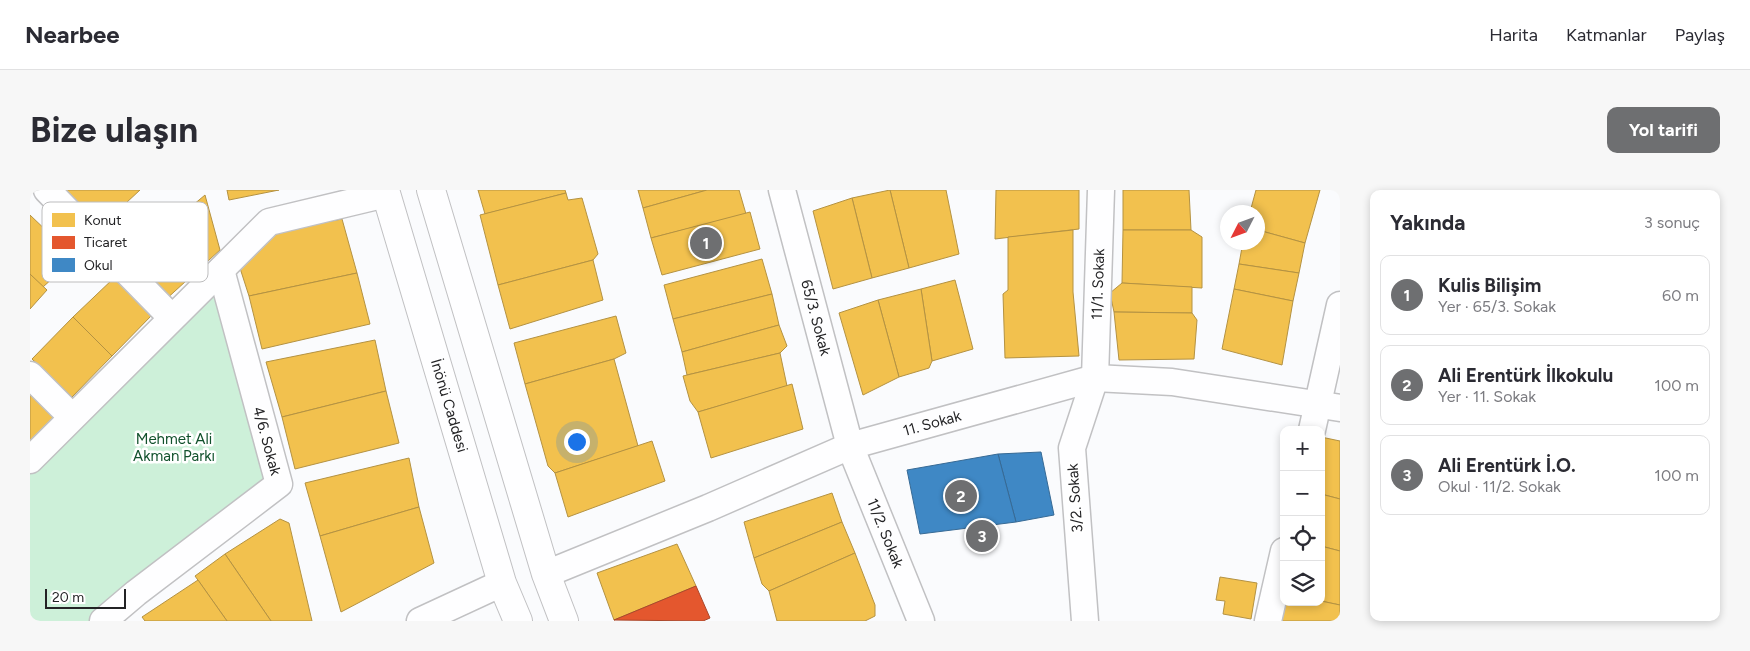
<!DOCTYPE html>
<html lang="tr">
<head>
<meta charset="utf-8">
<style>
  body { margin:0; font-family:Figtree,sans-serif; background:#f7f7f7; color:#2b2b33 }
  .controls { position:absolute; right:15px; bottom:15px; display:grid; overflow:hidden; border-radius:10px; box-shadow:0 2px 8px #0003 }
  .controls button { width:45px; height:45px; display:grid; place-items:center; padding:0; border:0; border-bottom:1px solid #e1e1e2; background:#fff; color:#2b2b33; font:25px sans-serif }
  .compass { position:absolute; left:1190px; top:15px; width:45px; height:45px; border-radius:50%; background:#fff; box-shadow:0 2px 8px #0003; rotate:228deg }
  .scale { position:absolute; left:15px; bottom:12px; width:81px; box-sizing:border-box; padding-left:5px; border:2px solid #232325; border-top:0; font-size:14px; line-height:18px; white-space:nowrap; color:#232325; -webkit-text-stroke:4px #fff; paint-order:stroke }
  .you { position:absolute; left:546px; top:251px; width:18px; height:18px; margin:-12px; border:4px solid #fff; border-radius:50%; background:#1a73e8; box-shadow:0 0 0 8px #1a73e833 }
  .badge { display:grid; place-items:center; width:32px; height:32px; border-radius:50%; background:#6e6f71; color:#fff; font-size:16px; font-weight:700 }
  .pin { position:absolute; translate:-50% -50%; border:2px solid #fff; box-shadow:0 1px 5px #0006 }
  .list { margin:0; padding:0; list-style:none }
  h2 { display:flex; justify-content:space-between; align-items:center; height:65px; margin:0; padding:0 20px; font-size:21px }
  h2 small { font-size:16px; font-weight:400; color:#7c7c81 }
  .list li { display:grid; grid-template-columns:32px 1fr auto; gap:15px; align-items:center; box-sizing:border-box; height:80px; margin:0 10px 10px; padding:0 10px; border:1px solid #e1e1e2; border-radius:10px }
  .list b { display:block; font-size:19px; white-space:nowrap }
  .list p { margin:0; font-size:16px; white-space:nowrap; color:#7c7c81 }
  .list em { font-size:16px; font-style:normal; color:#7c7c81 }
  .icon { flex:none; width:28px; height:28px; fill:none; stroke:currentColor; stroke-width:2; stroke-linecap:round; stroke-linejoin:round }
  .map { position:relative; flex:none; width:1310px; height:431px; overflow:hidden; border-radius:10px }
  header { display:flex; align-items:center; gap:30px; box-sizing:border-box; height:70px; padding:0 25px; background:#fff; border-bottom:1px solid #e1e1e2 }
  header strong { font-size:24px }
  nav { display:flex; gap:28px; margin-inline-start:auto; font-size:18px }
  .intro { display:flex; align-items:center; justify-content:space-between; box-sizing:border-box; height:120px; padding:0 30px }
  h1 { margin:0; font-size:35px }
  .button { padding:12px 22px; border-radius:10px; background:#6e6f71; color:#fff; font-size:18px; font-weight:700 }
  main { display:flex; gap:30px; padding:0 30px }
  aside { flex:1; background:#fff; border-radius:10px; box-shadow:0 2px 8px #0003 }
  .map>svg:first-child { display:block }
</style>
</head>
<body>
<header>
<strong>Nearbee</strong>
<nav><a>Harita</a><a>Katmanlar</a><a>Paylaş</a></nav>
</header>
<div class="intro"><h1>Bize ulaşın</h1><a class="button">Yol tarifi</a></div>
<main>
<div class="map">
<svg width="1310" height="431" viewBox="0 0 1310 431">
  <rect width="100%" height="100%" fill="#fafbfd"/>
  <path fill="#cdf0d9" d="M 191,80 L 249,294 L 73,431 L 0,431 L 0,271 Z"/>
  <g fill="#f2c14e" stroke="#b49242">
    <path d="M 28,0 L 110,0 L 68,39 Z"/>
    <path d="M 197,0 L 249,0 L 199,10 Z"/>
    <path d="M 448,0 L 535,0 L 536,3 L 455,24 Z"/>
    <path d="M 608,0 L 677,0 L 613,18 Z"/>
    <path d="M 677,0 L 709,0 L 716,24 L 621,48 L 613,18 Z"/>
    <path d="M 860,0 L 916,0 L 929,64 L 879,78 Z"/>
    <path d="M 860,0 L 879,78 L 842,88 L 822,8 Z"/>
    <path d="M 966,0 L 1049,0 L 1049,39 L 965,49 Z"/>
    <path d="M 1093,0 L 1159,0 L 1161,40 L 1093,40 Z"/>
    <path d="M 1226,0 L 1290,0 L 1275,53 L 1228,40 L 1228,22 L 1220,22 Z"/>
    <path d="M 536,3 L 538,10 L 552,8 L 568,64 L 563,70 L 468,95 L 450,25 Z"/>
    <path d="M 175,5 L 190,60 L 133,112 L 96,71 Z"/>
    <path d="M 822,8 L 842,88 L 803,99 L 783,21 Z"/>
    <path d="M 720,22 L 730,59 L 632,85 L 621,48 Z"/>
    <path d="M 0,25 L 45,68 L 13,97 L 0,84 Z"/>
    <path d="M 312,29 L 327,83 L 219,106 L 209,75 L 247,41 Z"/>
    <path d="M 1043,40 L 1043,102 L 1049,166 L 975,168 L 973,104 L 978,100 L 978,47 Z"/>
    <path d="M 1093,40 L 1161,40 L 1172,47 L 1172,98 L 1092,93 Z"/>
    <path d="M 1228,40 L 1275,53 L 1269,83 L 1209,74 L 1213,52 L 1228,52 Z"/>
    <path d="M 732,69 L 742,104 L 643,129 L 634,95 Z"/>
    <path d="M 563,70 L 573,110 L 480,139 L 468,95 Z"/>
    <path d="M 1209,74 L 1269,83 L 1263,111 L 1204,99 Z"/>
    <path d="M 327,83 L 340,134 L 232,159 L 219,106 Z"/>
    <path d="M 0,84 L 17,100 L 0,119 Z"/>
    <path d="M 85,87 L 122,125 L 82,166 L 43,127 Z"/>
    <path d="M 925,90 L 943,159 L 902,171 L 891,99 Z"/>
    <path d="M 1092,93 L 1162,97 L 1162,123 L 1084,122 L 1080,103 Z"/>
    <path d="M 891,99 L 902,171 L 899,178 L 869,187 L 848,110 Z"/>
    <path d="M 1204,99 L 1263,111 L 1252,175 L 1192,159 Z"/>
    <path d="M 742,104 L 749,135 L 652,162 L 643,129 Z"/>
    <path d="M 848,110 L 869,187 L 833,205 L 809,123 Z"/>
    <path d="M 1084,122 L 1162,123 L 1167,130 L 1164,169 L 1089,170 Z"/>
    <path d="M 586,126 L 596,163 L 584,169 L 495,194 L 484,153 Z"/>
    <path d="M 43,127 L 82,166 L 42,207 L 2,169 Z"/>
    <path d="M 749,135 L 757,156 L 750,163 L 657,185 L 652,162 Z"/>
    <path d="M 345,150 L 356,201 L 252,227 L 236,172 Z"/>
    <path d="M 750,163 L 757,196 L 668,222 L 660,211 L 653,186 Z"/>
    <path d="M 584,169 L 608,256 L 525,283 L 518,276 L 495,194 Z"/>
    <path d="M 762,194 L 773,239 L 681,268 L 668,222 Z"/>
    <path d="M 356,201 L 369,253 L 265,279 L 252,227 Z"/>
    <path d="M 0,202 L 25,226 L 0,253 Z"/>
    <path d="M 1291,247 L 1310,251 L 1310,309 L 1291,304 Z"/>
    <path d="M 622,251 L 635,291 L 538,327 L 525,283 Z"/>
    <path d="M 379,268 L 389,317 L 290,346 L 275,293 Z"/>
    <path d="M 802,303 L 812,332 L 724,368 L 714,332 Z"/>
    <path d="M 1291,304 L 1310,309 L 1310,361 L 1291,356 Z"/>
    <path d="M 389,317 L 404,373 L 311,422 L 290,346 Z"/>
    <path d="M 250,329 L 259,333 L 282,431 L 241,431 L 195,364 Z"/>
    <path d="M 812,332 L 825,363 L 739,401 L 732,394 L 724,368 Z"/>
    <path d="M 647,354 L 666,396 L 584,430 L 567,383 Z"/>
    <path d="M 1291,356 L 1310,361 L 1310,415 L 1291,411 Z"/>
    <path d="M 825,363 L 845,415 L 845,426 L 835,431 L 747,431 L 739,401 Z"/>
    <path d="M 195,364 L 241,431 L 197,431 L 165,386 Z"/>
    <path d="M 1190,387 L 1227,393 L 1221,429 L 1193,424 L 1195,411 L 1186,410 Z"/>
    <path d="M 168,390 L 197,431 L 115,431 L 112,427 Z"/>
    <path d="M 1291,411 L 1310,415 L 1310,431 L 1251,431 L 1254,412 L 1291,412 Z"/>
  </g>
  <path fill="#e4572e" stroke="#aa472b" d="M 666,396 L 680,428 L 673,431 L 584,430 Z"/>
  <g fill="#3f88c5" stroke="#376a95">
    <path d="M 1011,262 L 1024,325 L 986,332 L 968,264 Z"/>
    <path d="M 968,264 L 986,332 L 890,344 L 877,280 Z"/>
  </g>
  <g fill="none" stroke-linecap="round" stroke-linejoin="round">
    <g stroke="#c1c1c3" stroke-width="29">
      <g id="street">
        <path d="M 17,0 L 142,128"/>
        <path id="s1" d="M 752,0 L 820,256 L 891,431"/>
        <path d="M 0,185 L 42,227"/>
        <path d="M 1282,240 L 1310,115"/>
        <path d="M 0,270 L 239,32 L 356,4"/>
        <path id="s2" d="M 516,384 L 678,318 L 820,256 L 1065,188 L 1142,192 L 1310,218"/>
        <path d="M 73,431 L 106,403 L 249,294 L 191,80"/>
        <path d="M 390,431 L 472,393"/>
        <path id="s3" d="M 1055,431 L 1042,258 L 1065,188 L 1071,0"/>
        <path d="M 1238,431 L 1254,361"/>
      </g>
    </g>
    <g stroke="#c1c1c3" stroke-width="30">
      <g id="primary">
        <path id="s4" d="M 355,0 L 472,393 L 488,431"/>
        <path d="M 401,0 L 516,384 L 534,431"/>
      </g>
    </g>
    <use href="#street" stroke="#fefeff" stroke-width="26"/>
    <use href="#primary" stroke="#fefeff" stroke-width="28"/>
  </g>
  <g text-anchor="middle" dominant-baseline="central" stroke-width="5" stroke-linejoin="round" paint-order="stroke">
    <g font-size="15" fill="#232325" stroke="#fff">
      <text stroke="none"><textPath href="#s3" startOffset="341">11/1. Sokak</textPath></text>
      <text stroke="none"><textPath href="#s1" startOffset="132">65/3. Sokak</textPath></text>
      <text stroke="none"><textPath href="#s4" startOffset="225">İnönü Caddesi</textPath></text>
      <text stroke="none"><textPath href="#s2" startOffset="415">11. Sokak</textPath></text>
      <text transform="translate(237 251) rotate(75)">4/6. Sokak</text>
      <text transform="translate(1045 308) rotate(-94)">3/2. Sokak</text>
      <text stroke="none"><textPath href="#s1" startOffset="359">11/2. Sokak</textPath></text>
    </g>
    <g font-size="15" fill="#11512c" stroke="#fff">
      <text x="144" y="249">Mehmet Ali<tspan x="144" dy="17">Akman Parkı</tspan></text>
    </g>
  </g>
  <rect x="12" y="12" width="166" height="80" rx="8" fill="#fff" stroke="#bdbdbe" stroke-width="1"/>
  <rect x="22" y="23" width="23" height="14" fill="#f2c14e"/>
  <rect x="22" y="46" width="23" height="13" fill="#e4572e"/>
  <rect x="22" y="68" width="23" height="14" fill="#3f88c5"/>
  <g font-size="14" fill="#232325">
    <text x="54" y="35">Konut</text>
    <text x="54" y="57">Ticaret</text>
    <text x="54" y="80">Okul</text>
  </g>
</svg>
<div class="controls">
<button>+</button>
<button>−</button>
<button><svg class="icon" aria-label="locate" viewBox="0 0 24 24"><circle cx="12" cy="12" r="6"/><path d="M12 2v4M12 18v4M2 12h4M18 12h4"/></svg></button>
<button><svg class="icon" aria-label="layers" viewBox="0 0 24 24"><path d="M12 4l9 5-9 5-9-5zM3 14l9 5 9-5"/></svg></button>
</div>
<svg class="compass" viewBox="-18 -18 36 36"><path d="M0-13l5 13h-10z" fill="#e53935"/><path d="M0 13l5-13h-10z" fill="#7c7c81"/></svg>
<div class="scale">20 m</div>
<div class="you"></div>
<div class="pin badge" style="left:676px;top:53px">1</div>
<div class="pin badge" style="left:931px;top:306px">2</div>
<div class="pin badge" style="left:952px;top:346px">3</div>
</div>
<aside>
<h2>Yakında<small>3 sonuç</small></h2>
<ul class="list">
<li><span class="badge">1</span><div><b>Kulis Bilişim</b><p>Yer · 65/3. Sokak</p></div><em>60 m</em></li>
<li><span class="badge">2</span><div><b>Ali Erentürk İlkokulu</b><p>Yer · 11. Sokak</p></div><em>100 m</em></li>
<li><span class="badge">3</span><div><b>Ali Erentürk İ.O.</b><p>Okul · 11/2. Sokak</p></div><em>100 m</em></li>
</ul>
</aside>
</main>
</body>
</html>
